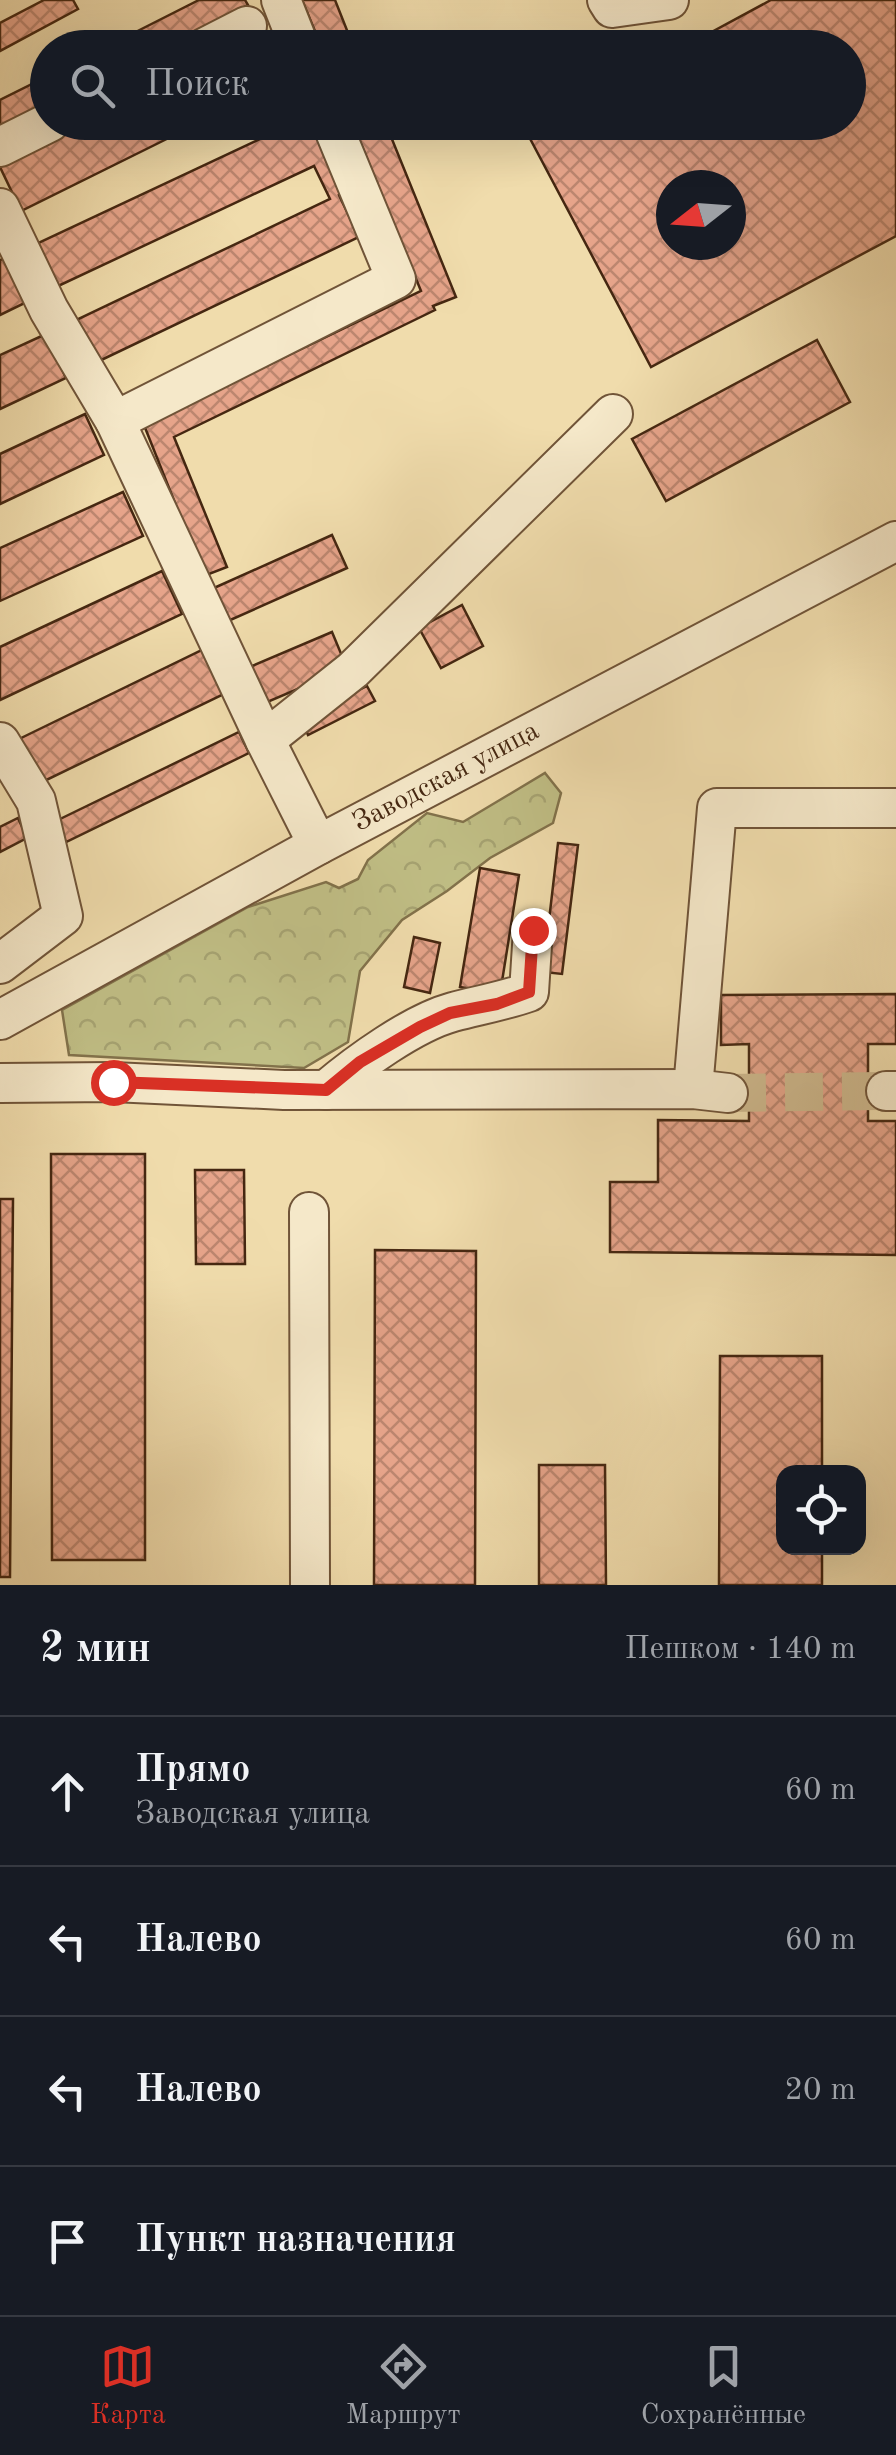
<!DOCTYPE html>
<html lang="ru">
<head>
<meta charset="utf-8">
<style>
  body { margin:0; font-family:"Old Standard TT",serif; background:#20242c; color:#f1f3f6 }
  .controls { position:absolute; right:30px; bottom:30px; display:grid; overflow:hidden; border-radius:20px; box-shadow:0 10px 40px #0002 }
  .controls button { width:90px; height:90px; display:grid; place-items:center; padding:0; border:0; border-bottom:2px solid #363941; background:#171b24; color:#f1f3f6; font:50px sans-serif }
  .compass { position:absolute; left:656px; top:170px; width:90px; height:90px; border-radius:50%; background:#171b24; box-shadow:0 10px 40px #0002; rotate:253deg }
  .stop { position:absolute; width:30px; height:30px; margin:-22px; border:8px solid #d93025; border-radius:50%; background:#fff }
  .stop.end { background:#d93025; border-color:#fff; box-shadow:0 2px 10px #0008 }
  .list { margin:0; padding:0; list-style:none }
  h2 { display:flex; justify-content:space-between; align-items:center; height:130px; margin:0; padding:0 40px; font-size:42px }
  h2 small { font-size:32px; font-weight:400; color:#9ea1a6 }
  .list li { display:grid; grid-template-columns:65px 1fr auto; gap:30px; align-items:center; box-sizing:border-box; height:150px; padding:0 40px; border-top:2px solid #363941 }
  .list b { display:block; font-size:38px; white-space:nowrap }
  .list p { margin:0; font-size:32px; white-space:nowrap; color:#9ea1a6 }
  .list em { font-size:32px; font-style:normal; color:#9ea1a6 }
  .icon { flex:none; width:55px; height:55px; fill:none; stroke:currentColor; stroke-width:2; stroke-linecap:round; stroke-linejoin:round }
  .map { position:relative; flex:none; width:896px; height:1585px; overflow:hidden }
  .search { position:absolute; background:#171b24; box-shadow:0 10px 40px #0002; left:30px; right:30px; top:30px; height:110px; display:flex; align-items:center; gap:25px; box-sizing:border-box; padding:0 35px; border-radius:55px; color:#9ea1a6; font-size:38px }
  .sheet { height:730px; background:#171b24 }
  nav { display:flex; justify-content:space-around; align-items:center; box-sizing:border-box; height:140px; border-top:2px solid #363941; background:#171b24; font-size:28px; color:#9ea1a6 }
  nav a { display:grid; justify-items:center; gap:5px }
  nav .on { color:#d93025 }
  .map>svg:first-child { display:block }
</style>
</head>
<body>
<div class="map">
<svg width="896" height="1585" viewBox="0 0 896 1585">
  <defs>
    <pattern id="forest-crowns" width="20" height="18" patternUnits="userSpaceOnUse" patternTransform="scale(2.5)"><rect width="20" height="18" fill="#c0be85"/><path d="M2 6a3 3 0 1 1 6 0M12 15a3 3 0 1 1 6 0" fill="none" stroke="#a6a372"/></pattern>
    <pattern id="building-cross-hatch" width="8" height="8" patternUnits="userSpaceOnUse" patternTransform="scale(2.5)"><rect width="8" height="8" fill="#e6a48a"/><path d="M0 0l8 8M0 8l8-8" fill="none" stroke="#bc866f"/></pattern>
  </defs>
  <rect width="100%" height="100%" fill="#f0dcac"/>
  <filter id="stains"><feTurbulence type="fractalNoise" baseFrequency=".002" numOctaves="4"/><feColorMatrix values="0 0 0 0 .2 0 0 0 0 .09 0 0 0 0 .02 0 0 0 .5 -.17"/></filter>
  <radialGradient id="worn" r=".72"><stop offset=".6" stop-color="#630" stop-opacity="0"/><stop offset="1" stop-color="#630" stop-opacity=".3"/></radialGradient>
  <path fill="url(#forest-crowns)" stroke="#82724b" stroke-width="2.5" d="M 545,773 L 561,793 L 553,823 L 490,858 L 447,891 L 402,920 L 360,971 L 348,1042 L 304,1068 L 69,1055 L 62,1010 L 248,907 L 326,882 L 339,888 L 358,879 L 368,860 L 427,813 L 463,822 Z"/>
  <g fill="url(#building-cross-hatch)" stroke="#452711" stroke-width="2.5" fill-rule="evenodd">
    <path d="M 44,0 L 73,0 L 78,9 L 0,51 L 0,23 Z"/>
    <path d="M 199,0 L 245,0 L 248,5 L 162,48 L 104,48 Z"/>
    <path d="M 302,0 L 335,0 L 354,48 L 322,48 Z"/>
    <path d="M 771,0 L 896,0 L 896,236 L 651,367 L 526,131 L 542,122 L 848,122 L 848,48 L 682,48 ZM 671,185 L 731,185 L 731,245 L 671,245 Z"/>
    <path d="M 276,31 L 284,48 L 243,48 L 255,40 Z"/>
    <path d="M 48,76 L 48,105 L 0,129 L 0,100 Z"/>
    <path d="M 90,122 L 201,122 L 21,211 L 0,167 Z"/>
    <path d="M 319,122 L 350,190 L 339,195 L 359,237 L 95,363 L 74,321 L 330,199 L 314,166 L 56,287 L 36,244 L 294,123 Z"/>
    <path d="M 352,122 L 385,122 L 456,297 L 433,306 L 435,310 L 174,437 L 227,567 L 204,576 L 144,425 L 421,291 Z"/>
    <path d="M 10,256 L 31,300 L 0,315 L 0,260 Z"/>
    <path d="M 46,334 L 66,378 L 0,409 L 0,355 Z"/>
    <path d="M 817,340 L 850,402 L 666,501 L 632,439 Z"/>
    <path d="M 85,414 L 104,455 L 0,504 L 0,454 Z"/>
    <path d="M 123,492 L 143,536 L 0,601 L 0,548 Z"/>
    <path d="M 332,535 L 347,568 L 228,621 L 214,588 Z"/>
    <path d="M 162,571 L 182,614 L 0,700 L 0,647 Z"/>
    <path d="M 462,605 L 483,646 L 441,668 L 419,628 Z"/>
    <path d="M 332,632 L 347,668 L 253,708 L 238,672 Z"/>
    <path d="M 202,650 L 224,694 L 36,785 L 15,741 Z"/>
    <path d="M 367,686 L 375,701 L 308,735 L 301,719 Z"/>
    <path d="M 239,732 L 249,753 L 66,842 L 56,821 Z"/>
    <path d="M 18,818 L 27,838 L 0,852 L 0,827 Z"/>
    <path d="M 558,843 L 578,845 L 562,974 L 543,972 Z"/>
    <path d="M 480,868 L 519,875 L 500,994 L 460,987 Z"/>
    <path d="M 414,937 L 440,943 L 430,993 L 404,987 Z"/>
    <path d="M 896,994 L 896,1044 L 868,1044 L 868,1121 L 896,1121 L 896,1255 L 610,1252 L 610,1182 L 658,1182 L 658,1120 L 749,1121 L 749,1044 L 721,1045 L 721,995 Z"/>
    <path d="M 51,1154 L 145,1154 L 145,1560 L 52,1560 Z"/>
    <path d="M 195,1170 L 244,1170 L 245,1264 L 196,1264 Z"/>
    <path d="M 0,1199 L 13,1199 L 10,1577 L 0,1577 Z"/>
    <path d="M 375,1250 L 476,1251 L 475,1585 L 374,1585 Z"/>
    <path d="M 720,1356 L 822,1356 L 822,1472 L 784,1472 L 784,1548 L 822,1548 L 822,1585 L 719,1585 Z"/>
    <path d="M 539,1465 L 605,1465 L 606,1585 L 539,1585 Z"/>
  </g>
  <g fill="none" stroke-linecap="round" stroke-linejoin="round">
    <path stroke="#ceb88d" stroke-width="38" stroke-dasharray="38 19" stroke-linecap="butt" d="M 728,1093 L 886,1091"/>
    <g stroke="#705438" stroke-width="42">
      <g id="minor">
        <path d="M 281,0 L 300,48"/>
        <path d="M 607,0 L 612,8 L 669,0"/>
        <path d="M 204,48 L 247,26"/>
        <path d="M 0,147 L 50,122"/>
        <path d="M 0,208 L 49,310 L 115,421"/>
        <path d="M 265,740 L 353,670 L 613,414"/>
        <path d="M 0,742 L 36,801 L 63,916 L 0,964"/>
        <path d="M 318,845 L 265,740 L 115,421 L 396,279 L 331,122"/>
        <path id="s1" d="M 0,1020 L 318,845 L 896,541"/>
        <path d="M 0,1083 L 113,1082 L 284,1090 L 693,1089 L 728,1093"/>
        <path d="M 693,1089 L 717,808 L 896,808"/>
        <path d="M 326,1090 C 358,1063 413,1023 453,1012 C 480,1005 503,1001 529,992 L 533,930"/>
        <path d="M 886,1091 L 896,1091"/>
        <path d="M 309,1212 L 310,1585"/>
      </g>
    </g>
    <use href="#minor" stroke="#f5e8c9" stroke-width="38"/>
  </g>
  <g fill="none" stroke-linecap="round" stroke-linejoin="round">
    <path stroke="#d93025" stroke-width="12" d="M 113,1082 L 326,1090 L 360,1062 L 420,1027 L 450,1013 L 497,1004 L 529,992 L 533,930"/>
  </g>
  <g text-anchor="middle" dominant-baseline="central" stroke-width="9" stroke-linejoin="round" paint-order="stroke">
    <g font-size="28" fill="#452711" stroke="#f5e8c9">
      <text stroke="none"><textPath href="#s1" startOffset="508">Заводская улица</textPath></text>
    </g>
  </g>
  <rect width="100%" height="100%" filter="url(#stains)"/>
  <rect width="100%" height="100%" fill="url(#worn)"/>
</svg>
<div class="controls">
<button><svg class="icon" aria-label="locate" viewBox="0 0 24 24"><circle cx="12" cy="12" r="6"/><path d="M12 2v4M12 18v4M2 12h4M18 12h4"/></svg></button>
</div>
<svg class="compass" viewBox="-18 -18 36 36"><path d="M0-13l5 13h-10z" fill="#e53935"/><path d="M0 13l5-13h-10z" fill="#9ea1a6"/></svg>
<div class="stop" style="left:113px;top:1082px"></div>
<div class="stop end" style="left:533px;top:930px"></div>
<div class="search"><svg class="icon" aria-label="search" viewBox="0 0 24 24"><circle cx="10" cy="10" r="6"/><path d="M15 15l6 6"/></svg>Поиск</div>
</div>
<section class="sheet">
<h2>2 мин<small>Пешком · 140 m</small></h2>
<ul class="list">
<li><svg class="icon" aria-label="ahead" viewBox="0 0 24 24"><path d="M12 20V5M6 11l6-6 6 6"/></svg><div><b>Прямо</b><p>Заводская улица</p></div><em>60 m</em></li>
<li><svg class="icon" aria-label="left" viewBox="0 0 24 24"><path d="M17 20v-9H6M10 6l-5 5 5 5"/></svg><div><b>Налево</b></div><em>60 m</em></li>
<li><svg class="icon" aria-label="left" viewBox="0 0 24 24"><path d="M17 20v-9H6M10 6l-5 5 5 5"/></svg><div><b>Налево</b></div><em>20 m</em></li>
<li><svg class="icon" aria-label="arrive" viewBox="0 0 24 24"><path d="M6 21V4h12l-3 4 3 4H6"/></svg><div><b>Пункт назначения</b></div></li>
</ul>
</section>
<nav>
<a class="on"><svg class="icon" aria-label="map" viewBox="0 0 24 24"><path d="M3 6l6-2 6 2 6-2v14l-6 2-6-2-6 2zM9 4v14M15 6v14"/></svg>Карта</a>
<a><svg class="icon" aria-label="directions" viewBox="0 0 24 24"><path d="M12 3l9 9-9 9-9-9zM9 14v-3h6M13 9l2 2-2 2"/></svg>Маршрут</a>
<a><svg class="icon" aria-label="saved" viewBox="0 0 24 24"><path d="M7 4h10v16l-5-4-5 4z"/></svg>Сохранённые</a>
</nav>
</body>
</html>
